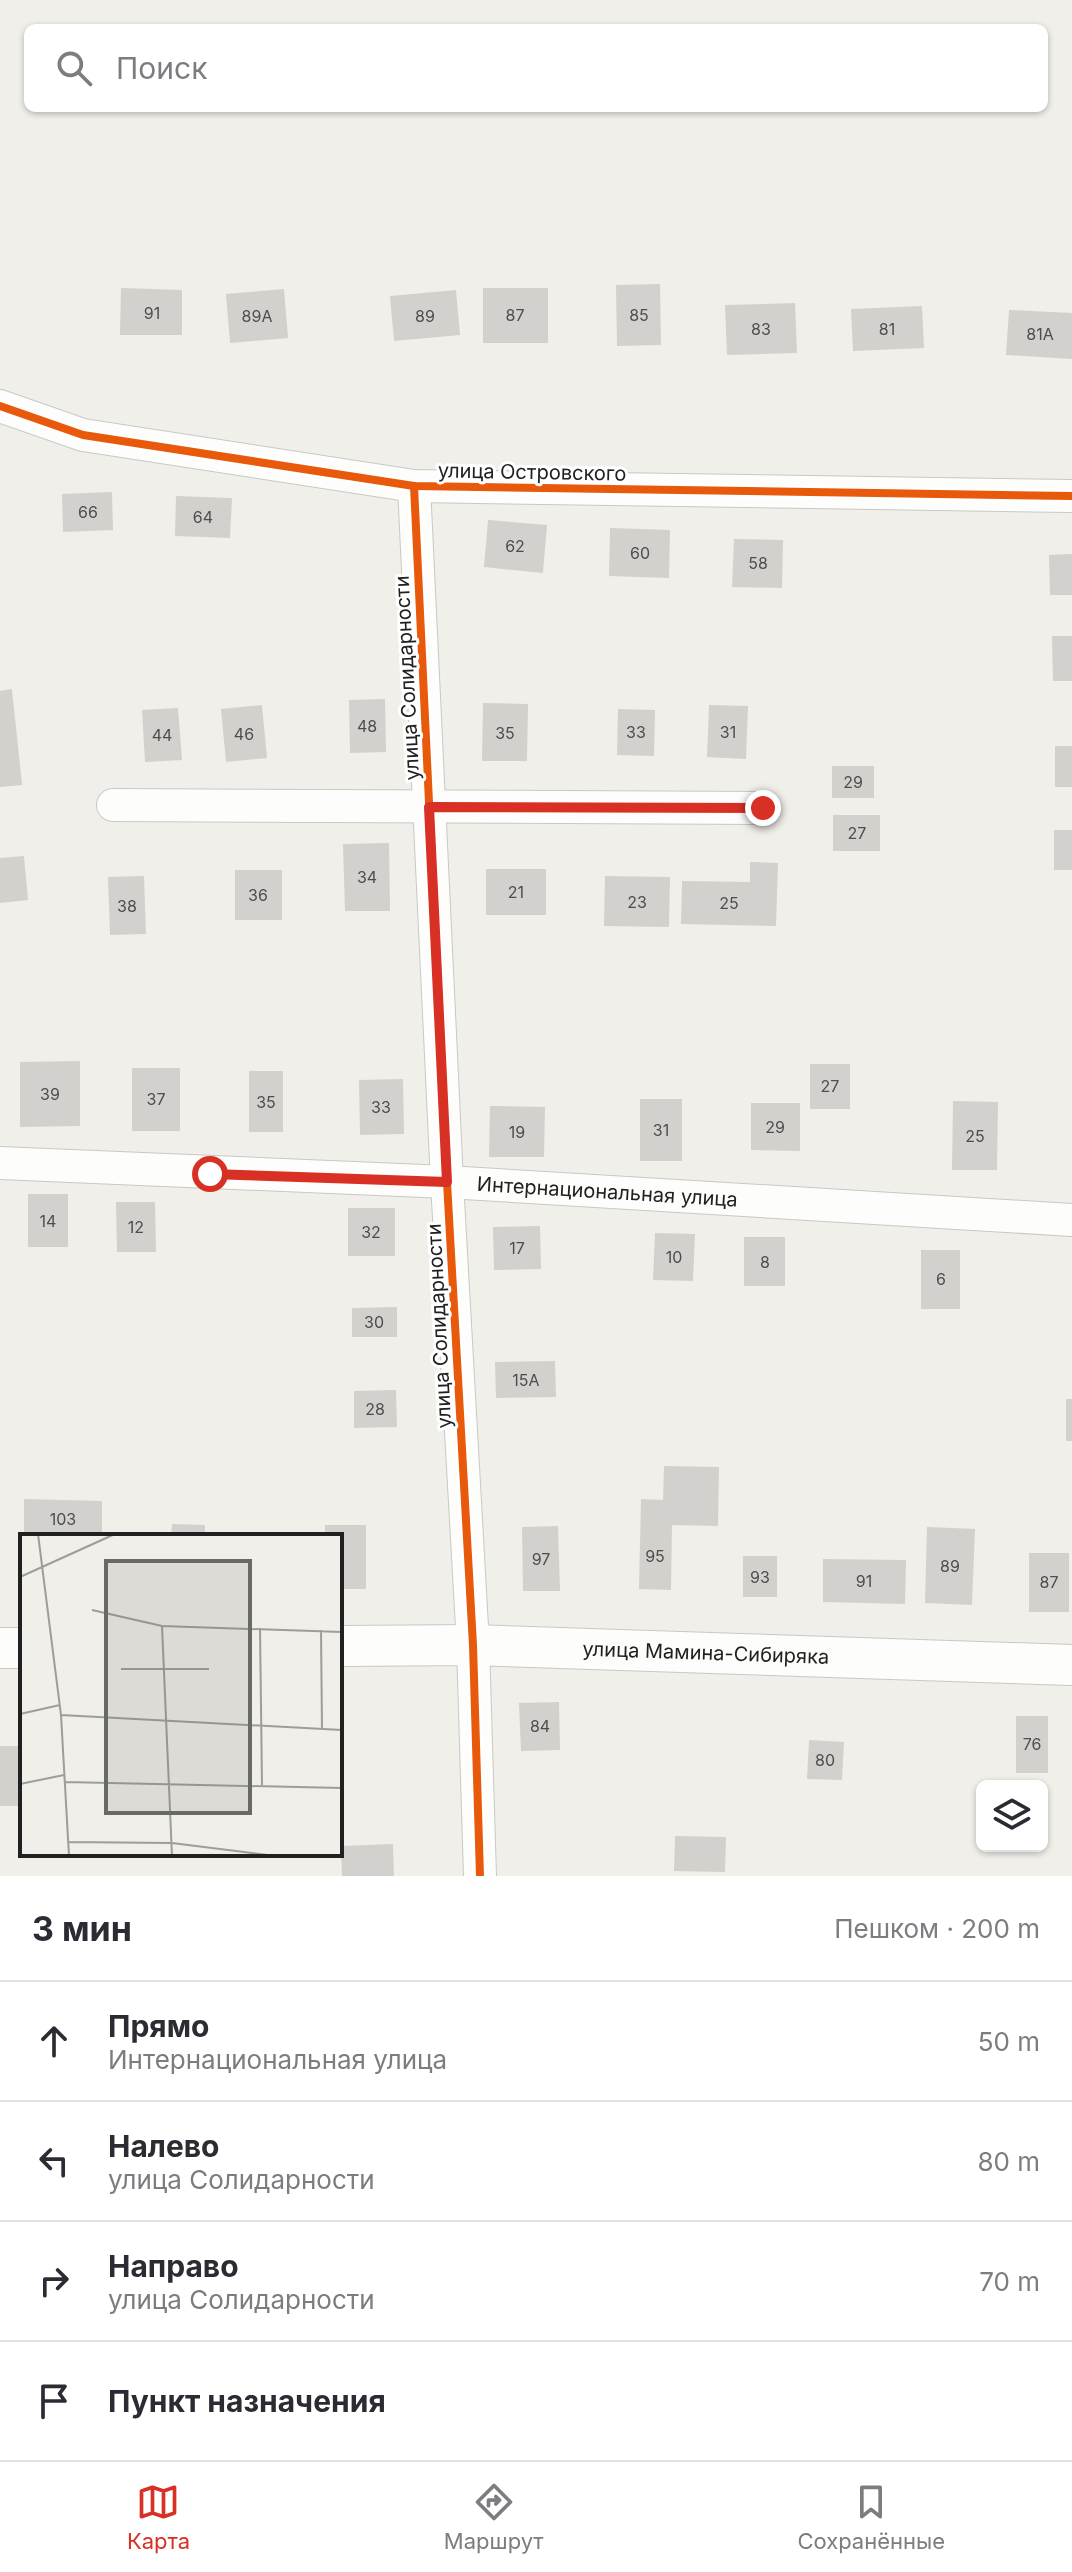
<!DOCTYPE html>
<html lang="ru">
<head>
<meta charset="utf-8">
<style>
  body { margin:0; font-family:Inter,sans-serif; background:#f7f7f7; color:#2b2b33 }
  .controls { position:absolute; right:24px; bottom:24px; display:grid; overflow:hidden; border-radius:12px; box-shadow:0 2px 6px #0004 }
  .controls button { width:72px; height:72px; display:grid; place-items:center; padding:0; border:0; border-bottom:2px solid #e1e1e2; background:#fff; color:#2b2b33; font:40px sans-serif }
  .stop { position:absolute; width:24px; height:24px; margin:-18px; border:6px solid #d93025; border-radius:50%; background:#fff }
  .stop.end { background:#d93025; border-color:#fff; box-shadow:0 2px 8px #0008 }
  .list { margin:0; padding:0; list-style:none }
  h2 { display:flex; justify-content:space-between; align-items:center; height:104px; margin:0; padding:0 32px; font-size:34px }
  h2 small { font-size:26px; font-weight:400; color:#7c7c81 }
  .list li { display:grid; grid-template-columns:52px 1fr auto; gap:24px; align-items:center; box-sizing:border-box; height:120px; padding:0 32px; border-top:2px solid #e1e1e2 }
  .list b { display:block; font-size:30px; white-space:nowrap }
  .list p { margin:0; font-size:26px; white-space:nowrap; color:#7c7c81 }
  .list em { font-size:26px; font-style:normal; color:#7c7c81 }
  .icon { flex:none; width:44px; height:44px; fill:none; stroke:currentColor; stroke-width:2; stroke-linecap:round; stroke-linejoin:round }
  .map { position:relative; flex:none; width:1072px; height:1876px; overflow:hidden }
  .search { position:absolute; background:#fff; box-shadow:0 2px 6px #0004; left:24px; right:24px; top:24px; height:88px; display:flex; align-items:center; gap:20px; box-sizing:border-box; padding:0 28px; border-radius:12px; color:#7c7c81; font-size:30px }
  .sheet { height:584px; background:#fff }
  nav { display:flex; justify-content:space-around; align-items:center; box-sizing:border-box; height:112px; border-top:2px solid #e1e1e2; background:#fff; font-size:22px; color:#7c7c81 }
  nav a { display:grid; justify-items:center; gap:4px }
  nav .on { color:#d93025 }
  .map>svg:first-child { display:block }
</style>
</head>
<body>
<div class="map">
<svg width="1072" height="1876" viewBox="0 0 1072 1876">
  <rect width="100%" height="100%" fill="#f0efea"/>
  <g fill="#d2d1cd" stroke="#d3d1cc" stroke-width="2">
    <path d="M 659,285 L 660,344 L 618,345 L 617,286 Z"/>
    <path d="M 122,289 L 181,291 L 181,334 L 121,334 Z"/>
    <rect x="484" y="289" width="63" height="53"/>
    <path d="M 283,290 L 287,337 L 231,342 L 227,295 Z"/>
    <path d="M 455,291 L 459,334 L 395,340 L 391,297 Z"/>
    <path d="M 794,304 L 796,352 L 728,354 L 726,306 Z"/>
    <path d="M 921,307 L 923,347 L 854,350 L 852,310 Z"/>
    <path d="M 1010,311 L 1072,314 L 1072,358 L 1007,354 Z"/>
    <path d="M 111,493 L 112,529 L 64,531 L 63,495 Z"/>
    <path d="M 177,497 L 231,499 L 229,537 L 176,535 Z"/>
    <path d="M 489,521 L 546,526 L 542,572 L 485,566 Z"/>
    <path d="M 611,529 L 669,531 L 668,577 L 610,575 Z"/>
    <path d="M 735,540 L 782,541 L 781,587 L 733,586 Z"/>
    <path d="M 1072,555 L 1072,594 L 1051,594 L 1050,556 Z"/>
    <path d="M 1053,637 L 1072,637 L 1072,680 L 1054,680 Z"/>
    <path d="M 11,690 L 21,784 L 0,786 L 0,692 Z"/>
    <path d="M 384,700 L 385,751 L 351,752 L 350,701 Z"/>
    <path d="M 484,704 L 527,705 L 526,760 L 483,760 Z"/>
    <path d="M 261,706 L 266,757 L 227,761 L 222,710 Z"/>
    <path d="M 710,706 L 747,707 L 745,758 L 708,756 Z"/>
    <path d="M 177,709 L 181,759 L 146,761 L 143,711 Z"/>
    <path d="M 619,710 L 654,711 L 653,755 L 618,754 Z"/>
    <rect x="1056" y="747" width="16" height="39"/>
    <rect x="833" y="767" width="40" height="30"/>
    <rect x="834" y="816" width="45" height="34"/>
    <rect x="1055" y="831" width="17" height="38"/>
    <path d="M 388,844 L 389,910 L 346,910 L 344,845 Z"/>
    <path d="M 23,857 L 27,899 L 0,902 L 0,859 Z"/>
    <path d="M 751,863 L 777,864 L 775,925 L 682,923 L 683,882 L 751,883 Z"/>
    <rect x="487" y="870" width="58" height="44"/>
    <rect x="236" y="871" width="45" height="48"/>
    <path d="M 143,877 L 145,933 L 111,934 L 109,878 Z"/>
    <path d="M 606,877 L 669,878 L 668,926 L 605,925 Z"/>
    <path d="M 79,1062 L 79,1125 L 21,1126 L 21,1063 Z"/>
    <rect x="811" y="1065" width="38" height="43"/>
    <rect x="133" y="1069" width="46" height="61"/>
    <rect x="250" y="1072" width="32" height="59"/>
    <path d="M 402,1080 L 403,1133 L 361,1134 L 360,1081 Z"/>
    <rect x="641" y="1100" width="40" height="60"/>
    <path d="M 954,1102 L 997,1103 L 996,1169 L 953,1169 Z"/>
    <path d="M 752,1104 L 799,1104 L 799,1150 L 752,1149 Z"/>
    <path d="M 491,1107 L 544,1108 L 543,1156 L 490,1156 Z"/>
    <rect x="29" y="1195" width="38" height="51"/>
    <path d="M 117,1203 L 154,1203 L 155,1251 L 118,1251 Z"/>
    <rect x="349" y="1209" width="45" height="46"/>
    <path d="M 539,1227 L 540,1268 L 495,1269 L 494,1228 Z"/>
    <path d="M 656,1234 L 694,1235 L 692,1280 L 654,1279 Z"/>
    <rect x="745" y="1238" width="39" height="47"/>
    <rect x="922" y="1251" width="37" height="57"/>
    <path d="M 396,1308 L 396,1336 L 353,1336 L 353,1309 Z"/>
    <path d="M 554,1362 L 555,1396 L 497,1397 L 496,1363 Z"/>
    <path d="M 395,1391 L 396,1426 L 355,1427 L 355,1392 Z"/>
    <rect x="1067" y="1400" width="5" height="40"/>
    <path d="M 665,1467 L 718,1468 L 717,1525 L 671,1524 L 670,1589 L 640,1588 L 642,1500 L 664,1501 Z"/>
    <path d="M 25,1500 L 101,1502 L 101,1536 L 25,1536 Z"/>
    <path d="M 173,1525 L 204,1526 L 204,1536 L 172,1536 Z"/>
    <path d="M 326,1526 L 365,1526 L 365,1588 L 340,1588 L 340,1536 L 326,1536 Z"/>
    <path d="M 557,1527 L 559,1590 L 524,1590 L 523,1528 Z"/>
    <path d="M 928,1528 L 974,1530 L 971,1604 L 926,1602 Z"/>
    <rect x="1030" y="1554" width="38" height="57"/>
    <rect x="744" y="1557" width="32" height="39"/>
    <path d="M 824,1560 L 905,1561 L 904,1603 L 824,1601 Z"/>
    <path d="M 558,1703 L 559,1749 L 522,1750 L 520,1704 Z"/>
    <rect x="1017" y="1717" width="30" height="55"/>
    <path d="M 810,1741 L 843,1743 L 841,1779 L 808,1778 Z"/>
    <rect x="0" y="1747" width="19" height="58"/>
    <path d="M 676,1837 L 725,1838 L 724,1871 L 675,1870 Z"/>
    <path d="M 392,1845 L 393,1876 L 343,1876 L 342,1847 Z"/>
  </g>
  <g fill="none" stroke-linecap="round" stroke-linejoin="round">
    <g stroke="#c8c8c6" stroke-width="34">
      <g id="minor">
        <path d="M 0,406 L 83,435 L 414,486 L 1072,496"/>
        <path d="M 414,486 L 447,1182 L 473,1645 L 480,1876"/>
        <path d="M 113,805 L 763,808"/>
        <path id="s1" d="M 0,1163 L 447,1182 L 1072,1220"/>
      </g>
    </g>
    <g stroke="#c8c8c6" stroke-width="42">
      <g id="tertiary">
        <path id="s2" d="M 340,1646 L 473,1645 L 1072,1665"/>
        <path d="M 0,1648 L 22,1648"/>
      </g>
    </g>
    <use href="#minor" stroke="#fdfdfc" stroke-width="32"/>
    <use href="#tertiary" stroke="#fdfdfc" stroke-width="40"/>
    <g stroke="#fff" stroke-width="13">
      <g id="cycleway">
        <path d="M 0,406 L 83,435 L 414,486 L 1072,496"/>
        <path d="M 414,486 L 447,1182 L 473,1645 L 480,1876"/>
      </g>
    </g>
    <use href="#cycleway" stroke="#e8590c" stroke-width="8"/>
  </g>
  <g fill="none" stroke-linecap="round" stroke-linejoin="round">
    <path stroke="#d93025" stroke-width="10" d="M 210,1174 L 447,1182 L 429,807 L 763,808"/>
  </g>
  <g text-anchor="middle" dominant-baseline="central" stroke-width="6" stroke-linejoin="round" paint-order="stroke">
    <g font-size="16" fill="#4d4d4c">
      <text x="152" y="313">91</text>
      <text x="515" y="315">87</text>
      <text x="639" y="315">85</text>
      <text x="257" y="316">89А</text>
      <text x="425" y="316">89</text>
      <text x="761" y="329">83</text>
      <text x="887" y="329">81</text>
      <text x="1040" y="334">81А</text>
      <text x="88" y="512">66</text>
      <text x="203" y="517">64</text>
      <text x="515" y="546">62</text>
      <text x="640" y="553">60</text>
      <text x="758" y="563">58</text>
      <text x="367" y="726">48</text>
      <text x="636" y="732">33</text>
      <text x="728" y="732">31</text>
      <text x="505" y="733">35</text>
      <text x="244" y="734">46</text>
      <text x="162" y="735">44</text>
      <text x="853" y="782">29</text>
      <text x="857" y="833">27</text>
      <text x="367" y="877">34</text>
      <text x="516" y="892">21</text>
      <text x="258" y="895">36</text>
      <text x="637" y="902">23</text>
      <text x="729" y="903">25</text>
      <text x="127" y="906">38</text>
      <text x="830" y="1086">27</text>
      <text x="50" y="1094">39</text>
      <text x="156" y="1099">37</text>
      <text x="266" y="1102">35</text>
      <text x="381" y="1107">33</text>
      <text x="775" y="1127">29</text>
      <text x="661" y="1130">31</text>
      <text x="517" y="1132">19</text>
      <text x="975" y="1136">25</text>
      <text x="48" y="1221">14</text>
      <text x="136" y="1227">12</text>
      <text x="371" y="1232">32</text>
      <text x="517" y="1248">17</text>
      <text x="674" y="1257">10</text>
      <text x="765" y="1262">8</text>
      <text x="941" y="1279">6</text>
      <text x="374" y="1322">30</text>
      <text x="526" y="1380">15А</text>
      <text x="375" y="1409">28</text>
      <text x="63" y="1519">103</text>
      <text x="655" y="1556">95</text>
      <text x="541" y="1559">97</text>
      <text x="950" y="1566">89</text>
      <text x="760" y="1577">93</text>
      <text x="864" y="1581">91</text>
      <text x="1049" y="1582">87</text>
      <text x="540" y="1726">84</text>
      <text x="1032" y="1744">76</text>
      <text x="825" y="1760">80</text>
    </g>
    <g font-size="20" fill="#212121" stroke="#fff">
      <text transform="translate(532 472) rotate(1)">улица Островского</text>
      <text transform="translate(407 678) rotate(-93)">улица Солидарности</text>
      <text stroke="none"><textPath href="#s1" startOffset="608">Интернациональная улица</textPath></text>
      <text transform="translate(439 1326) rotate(-93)">улица Солидарности</text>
      <text stroke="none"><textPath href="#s2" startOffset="366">улица Мамина-Сибиряка</textPath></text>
    </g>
  </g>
  <g transform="translate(20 1534)">
    <rect width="322" height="322" fill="#f0efea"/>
    <path fill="none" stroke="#9d9d9a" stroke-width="2" d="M 18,0 L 41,181 L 49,322M 0,43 L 95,0M 72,76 L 142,92 L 322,98M 142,92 L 152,322M 240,94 L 242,251M 301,96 L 302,195M 101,135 L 189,135M 0,180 L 40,171M 41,181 L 322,196M 45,248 L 322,254M 0,250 L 44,241M 48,308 L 152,309 L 255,322"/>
    <path fill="#696967" fill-opacity="0.15" stroke="#696967" stroke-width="4" d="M 86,27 L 230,27 L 230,279 L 86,279 Z"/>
    <rect width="322" height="322" fill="none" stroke="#212121" stroke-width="4"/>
  </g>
</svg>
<div class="controls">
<button><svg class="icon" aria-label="layers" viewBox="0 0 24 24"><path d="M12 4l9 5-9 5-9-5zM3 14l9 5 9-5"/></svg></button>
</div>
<div class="stop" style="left:210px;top:1174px"></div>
<div class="stop end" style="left:763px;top:808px"></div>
<div class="search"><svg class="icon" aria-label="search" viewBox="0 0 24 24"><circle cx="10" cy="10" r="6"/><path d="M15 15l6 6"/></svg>Поиск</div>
</div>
<section class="sheet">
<h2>3 мин<small>Пешком · 200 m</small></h2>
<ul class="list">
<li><svg class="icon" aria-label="ahead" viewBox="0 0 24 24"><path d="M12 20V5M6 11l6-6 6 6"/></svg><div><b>Прямо</b><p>Интернациональная улица</p></div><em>50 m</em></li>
<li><svg class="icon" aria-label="left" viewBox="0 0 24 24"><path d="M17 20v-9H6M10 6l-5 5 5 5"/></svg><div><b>Налево</b><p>улица Солидарности</p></div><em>80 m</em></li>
<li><svg class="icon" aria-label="right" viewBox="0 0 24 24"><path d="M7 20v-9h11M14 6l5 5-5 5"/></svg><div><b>Направо</b><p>улица Солидарности</p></div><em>70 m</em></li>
<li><svg class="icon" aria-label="arrive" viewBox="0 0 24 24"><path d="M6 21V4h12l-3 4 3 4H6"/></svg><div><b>Пункт назначения</b></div></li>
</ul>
</section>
<nav>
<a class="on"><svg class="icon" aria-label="map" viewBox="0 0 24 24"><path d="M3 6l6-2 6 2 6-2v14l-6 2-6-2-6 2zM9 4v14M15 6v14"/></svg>Карта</a>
<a><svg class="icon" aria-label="directions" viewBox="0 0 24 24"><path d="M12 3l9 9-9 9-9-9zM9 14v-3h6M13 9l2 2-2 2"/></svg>Маршрут</a>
<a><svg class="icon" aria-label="saved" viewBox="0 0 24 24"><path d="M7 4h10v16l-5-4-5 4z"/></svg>Сохранённые</a>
</nav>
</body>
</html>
